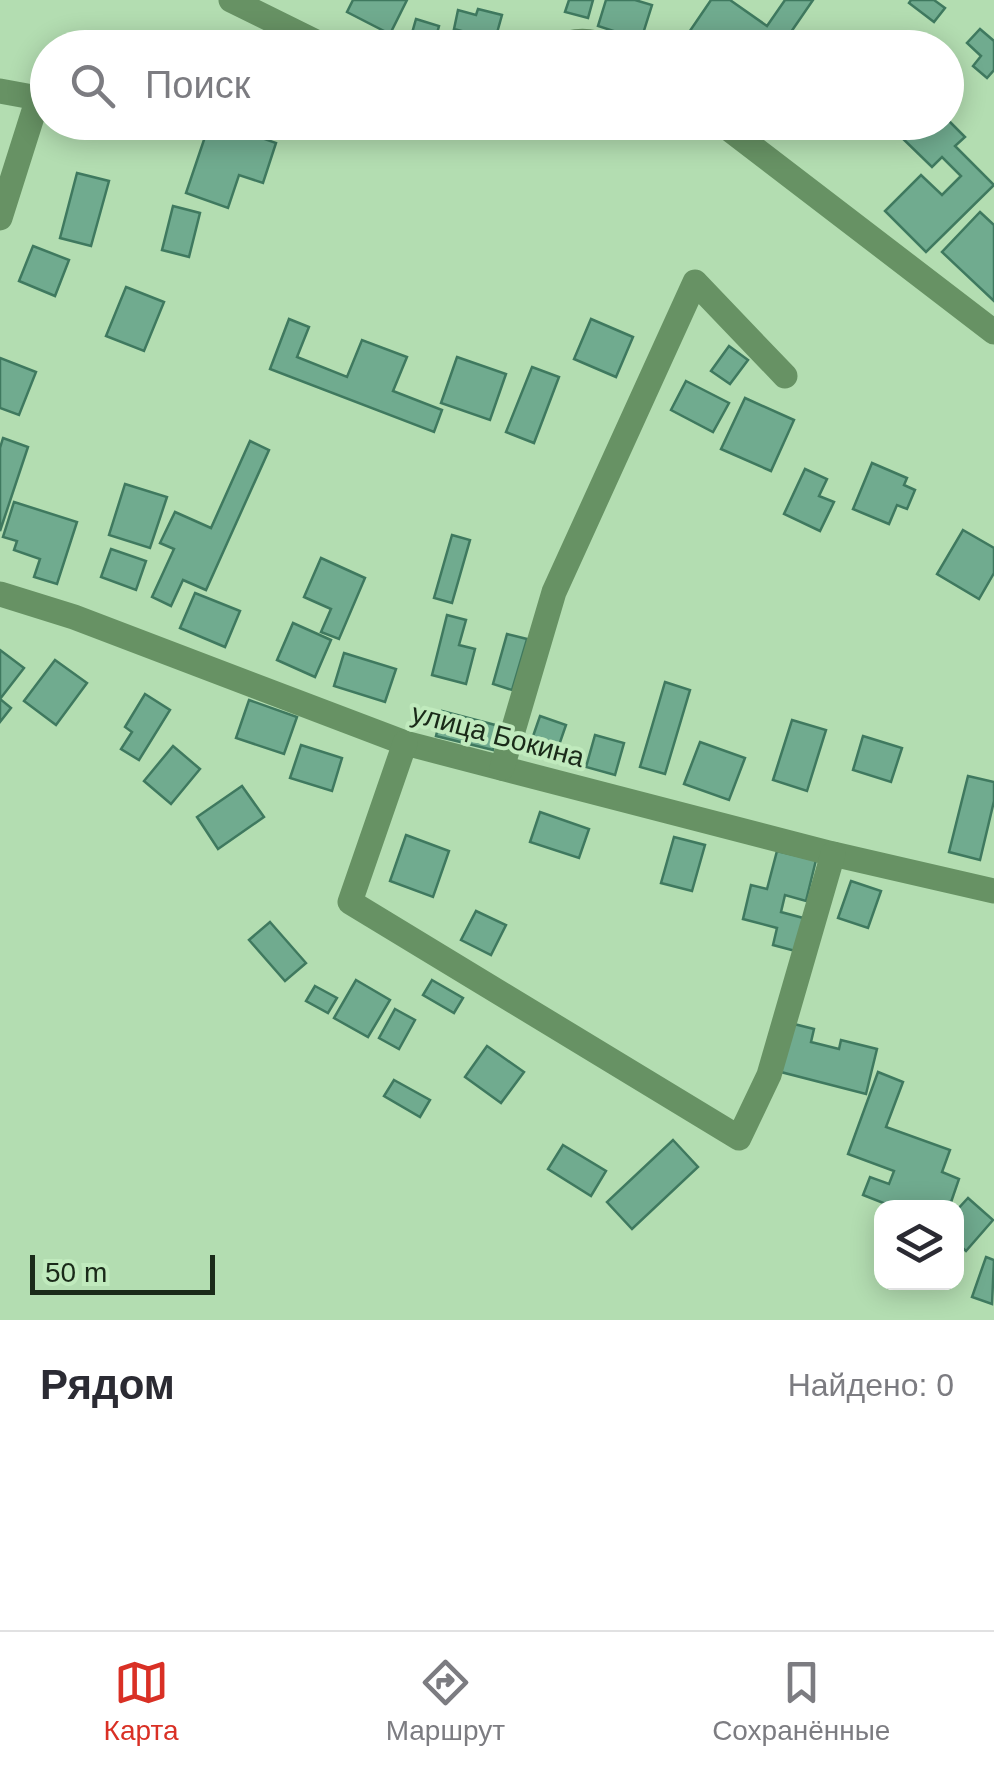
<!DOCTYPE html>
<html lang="ru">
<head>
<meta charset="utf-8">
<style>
  body { margin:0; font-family:Arial,sans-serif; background:#f7f7f7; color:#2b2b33 }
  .controls { position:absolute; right:30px; bottom:30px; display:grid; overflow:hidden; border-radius:20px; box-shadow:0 5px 25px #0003 }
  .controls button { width:90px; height:90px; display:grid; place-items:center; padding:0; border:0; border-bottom:2px solid #e1e1e2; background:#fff; color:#2b2b33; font:50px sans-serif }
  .scale { position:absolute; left:30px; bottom:25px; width:185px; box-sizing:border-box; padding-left:10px; border:5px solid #1a2a19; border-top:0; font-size:28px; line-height:35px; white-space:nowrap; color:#1a2a19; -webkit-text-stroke:8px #c0eabd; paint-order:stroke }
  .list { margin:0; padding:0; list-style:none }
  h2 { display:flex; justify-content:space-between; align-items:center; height:130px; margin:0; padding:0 40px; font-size:42px }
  h2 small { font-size:32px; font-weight:400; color:#7c7c81 }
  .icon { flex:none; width:55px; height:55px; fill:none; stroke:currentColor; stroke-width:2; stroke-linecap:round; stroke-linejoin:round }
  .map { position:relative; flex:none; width:994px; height:1320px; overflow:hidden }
  .search { position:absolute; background:#fff; box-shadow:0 5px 25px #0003; left:30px; right:30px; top:30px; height:110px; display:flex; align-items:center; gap:25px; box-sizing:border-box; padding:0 35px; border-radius:55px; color:#7c7c81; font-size:38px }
  .sheet { height:310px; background:#fff }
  nav { display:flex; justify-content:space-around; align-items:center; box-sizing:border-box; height:140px; border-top:2px solid #e1e1e2; background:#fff; font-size:28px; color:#7c7c81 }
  nav a { display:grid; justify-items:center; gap:5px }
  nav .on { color:#d93025 }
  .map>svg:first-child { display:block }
</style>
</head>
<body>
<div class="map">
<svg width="994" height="1320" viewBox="0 0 994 1320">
  <rect width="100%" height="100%" fill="#b3ddb1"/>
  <g fill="#70ab8f" stroke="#3f795f" stroke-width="2.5">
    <path d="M 353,0 L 407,0 L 390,34 L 347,12 Z"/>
    <path d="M 569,0 L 593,0 L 588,18 L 565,12 Z"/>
    <path d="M 606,0 L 635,0 L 652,5 L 641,40 L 598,26 Z"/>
    <path d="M 711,0 L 730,0 L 767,26 L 785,0 L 813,0 L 780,48 L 686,48 L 681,44 Z"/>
    <path d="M 911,0 L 934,0 L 945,8 L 934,22 L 909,3 Z"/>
    <path d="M 478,9 L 502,15 L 495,40 L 454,29 L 458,10 L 476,15 Z"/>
    <path d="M 416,19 L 439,26 L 433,48 L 408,47 Z"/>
    <path d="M 980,29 L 994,41 L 994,70 L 987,78 L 973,66 L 981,56 L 967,43 Z"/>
    <path d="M 946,118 L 965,137 L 955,146 L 994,185 L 926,252 L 885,211 L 921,175 L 942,195 L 961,176 L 942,157 L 932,167 L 898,134 L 910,122 L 946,122 Z"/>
    <path d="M 210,122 L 216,122 L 276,143 L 263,183 L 239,175 L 228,208 L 186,193 Z"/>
    <path d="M 77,173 L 109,181 L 91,246 L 60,238 Z"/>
    <path d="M 173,206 L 200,213 L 189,257 L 162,250 Z"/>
    <path d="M 980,212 L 994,225 L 994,301 L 942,252 Z"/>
    <path d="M 33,246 L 69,260 L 55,296 L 19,281 Z"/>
    <path d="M 126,287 L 164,302 L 144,351 L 106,336 Z"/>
    <path d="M 289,319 L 309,327 L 297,357 L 347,377 L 362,340 L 407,357 L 393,391 L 442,410 L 434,432 L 270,369 Z"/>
    <path d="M 591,319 L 633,337 L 616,377 L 574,359 Z"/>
    <path d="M 729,346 L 748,360 L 730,384 L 711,371 Z"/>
    <path d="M 457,357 L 506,374 L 490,420 L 441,403 Z"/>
    <path d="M 0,358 L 36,372 L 19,415 L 0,408 Z"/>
    <path d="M 532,367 L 559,377 L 534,443 L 506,432 Z"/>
    <path d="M 686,381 L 729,403 L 713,432 L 671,410 Z"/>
    <path d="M 745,398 L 794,420 L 771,471 L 721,449 Z"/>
    <path d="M 3,438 L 28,447 L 0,531 L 0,448 Z"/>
    <path d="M 250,441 L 269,450 L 206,590 L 183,580 L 171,606 L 152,597 L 174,549 L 160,543 L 175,512 L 211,528 Z"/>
    <path d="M 872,463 L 907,478 L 904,485 L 915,490 L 907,509 L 897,505 L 889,524 L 853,509 Z"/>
    <path d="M 805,469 L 827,479 L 819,496 L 834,502 L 820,531 L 784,514 Z"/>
    <path d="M 125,484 L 167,497 L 150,548 L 109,535 Z"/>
    <path d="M 14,502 L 77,522 L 57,584 L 34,577 L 40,559 L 14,550 L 17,541 L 3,537 Z"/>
    <path d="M 963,530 L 994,548 L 994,573 L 979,599 L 937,574 Z"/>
    <path d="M 452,535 L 470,540 L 452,603 L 434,598 Z"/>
    <path d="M 111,549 L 146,561 L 136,590 L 101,577 Z"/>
    <path d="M 321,558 L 365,578 L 339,639 L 321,632 L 331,609 L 304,597 Z"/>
    <path d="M 195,593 L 240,611 L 225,647 L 180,628 Z"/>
    <path d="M 447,615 L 466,620 L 459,645 L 475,649 L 466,684 L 432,675 Z"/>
    <path d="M 293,623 L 331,640 L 315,677 L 277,660 Z"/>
    <path d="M 507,634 L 527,639 L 512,690 L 493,684 Z"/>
    <path d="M 0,650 L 24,668 L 0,699 L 11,708 L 0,722 Z"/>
    <path d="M 344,653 L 396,669 L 385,702 L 334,686 Z"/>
    <path d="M 55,660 L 87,683 L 56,725 L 24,701 Z"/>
    <path d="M 665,682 L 690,690 L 665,774 L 640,767 Z"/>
    <path d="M 145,694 L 170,710 L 139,760 L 121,749 L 132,732 L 125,727 Z"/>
    <path d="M 249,700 L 297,717 L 284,754 L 236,738 Z"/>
    <path d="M 442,711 L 499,726 L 493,750 L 436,736 Z"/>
    <path d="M 540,716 L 566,725 L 557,751 L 531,742 Z"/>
    <path d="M 792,720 L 826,730 L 807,791 L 773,780 Z"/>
    <path d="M 595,735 L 624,743 L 615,775 L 586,767 Z"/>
    <path d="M 863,736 L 902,748 L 891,782 L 853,770 Z"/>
    <path d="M 700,742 L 745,758 L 729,800 L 684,784 Z"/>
    <path d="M 301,745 L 342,758 L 332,791 L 290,778 Z"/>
    <path d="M 173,746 L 200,769 L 171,804 L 144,781 Z"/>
    <path d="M 968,776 L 994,782 L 994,801 L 980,860 L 949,852 Z"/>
    <path d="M 242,786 L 264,817 L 218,849 L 197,817 Z"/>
    <path d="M 540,812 L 589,829 L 579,858 L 530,842 Z"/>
    <path d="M 406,835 L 449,851 L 433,897 L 390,881 Z"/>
    <path d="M 674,837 L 705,845 L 692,891 L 661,883 Z"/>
    <path d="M 777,851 L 816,860 L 806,901 L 785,895 L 781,912 L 807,919 L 799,952 L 773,945 L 777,928 L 743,919 L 751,885 L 767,889 Z"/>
    <path d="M 851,881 L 881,891 L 868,928 L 838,918 Z"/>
    <path d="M 476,911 L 506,925 L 491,955 L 461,940 Z"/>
    <path d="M 270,922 L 306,963 L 285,981 L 249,940 Z"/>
    <path d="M 356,980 L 390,1000 L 368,1037 L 334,1018 Z"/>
    <path d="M 432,980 L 463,998 L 454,1013 L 423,995 Z"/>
    <path d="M 315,986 L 337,998 L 328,1013 L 306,1001 Z"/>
    <path d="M 395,1009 L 415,1020 L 399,1049 L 379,1038 Z"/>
    <path d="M 790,1023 L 814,1029 L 811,1042 L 839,1049 L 841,1040 L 877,1049 L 866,1094 L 777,1071 Z"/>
    <path d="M 487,1046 L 524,1072 L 501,1103 L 465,1077 Z"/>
    <path d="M 878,1072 L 903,1082 L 886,1127 L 950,1150 L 942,1172 L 959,1179 L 949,1208 L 896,1208 L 863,1195 L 870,1177 L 889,1184 L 894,1171 L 848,1154 Z"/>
    <path d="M 394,1080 L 430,1100 L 420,1117 L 384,1096 Z"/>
    <path d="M 673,1140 L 698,1167 L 632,1229 L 607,1202 Z"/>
    <path d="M 563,1145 L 606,1171 L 591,1196 L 548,1169 Z"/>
    <path d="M 968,1198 L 993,1220 L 966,1251 L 956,1242 L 956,1211 Z"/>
    <path d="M 986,1257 L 994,1260 L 992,1304 L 972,1297 Z"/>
  </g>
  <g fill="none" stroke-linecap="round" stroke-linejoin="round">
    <g stroke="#679264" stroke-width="25">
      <path d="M 231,0 L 328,48"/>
      <path d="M 557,48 C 575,38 593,40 611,48"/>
      <path d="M 0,91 L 38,98 L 0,218"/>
      <path d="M 720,122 L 994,332"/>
      <path d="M 0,594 L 74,617 L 405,743 L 833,854 L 994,891"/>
      <path d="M 405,743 L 350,902 L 739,1138 L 769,1075 L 833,854"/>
      <path d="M 502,768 L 554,592 L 695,282 L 785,376"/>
    </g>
  </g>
  <g text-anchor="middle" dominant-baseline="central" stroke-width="8" stroke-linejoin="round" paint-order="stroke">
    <g font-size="28" fill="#1a2a19" stroke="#c0eabd">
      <text transform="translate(498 735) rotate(15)">улица Бокина</text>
    </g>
  </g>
</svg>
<div class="controls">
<button><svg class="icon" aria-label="layers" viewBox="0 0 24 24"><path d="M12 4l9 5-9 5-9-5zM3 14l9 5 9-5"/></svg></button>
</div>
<div class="scale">50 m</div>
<div class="search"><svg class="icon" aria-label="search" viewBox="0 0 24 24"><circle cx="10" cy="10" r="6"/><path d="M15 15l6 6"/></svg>Поиск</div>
</div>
<section class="sheet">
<h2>Рядом<small>Найдено: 0</small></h2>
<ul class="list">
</ul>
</section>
<nav>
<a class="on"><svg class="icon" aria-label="map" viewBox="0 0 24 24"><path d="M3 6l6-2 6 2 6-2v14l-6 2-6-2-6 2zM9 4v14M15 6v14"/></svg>Карта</a>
<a><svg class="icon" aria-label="directions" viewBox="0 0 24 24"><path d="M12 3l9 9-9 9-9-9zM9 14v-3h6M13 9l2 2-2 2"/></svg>Маршрут</a>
<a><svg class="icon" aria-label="saved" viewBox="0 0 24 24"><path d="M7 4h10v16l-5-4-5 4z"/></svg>Сохранённые</a>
</nav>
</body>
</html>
